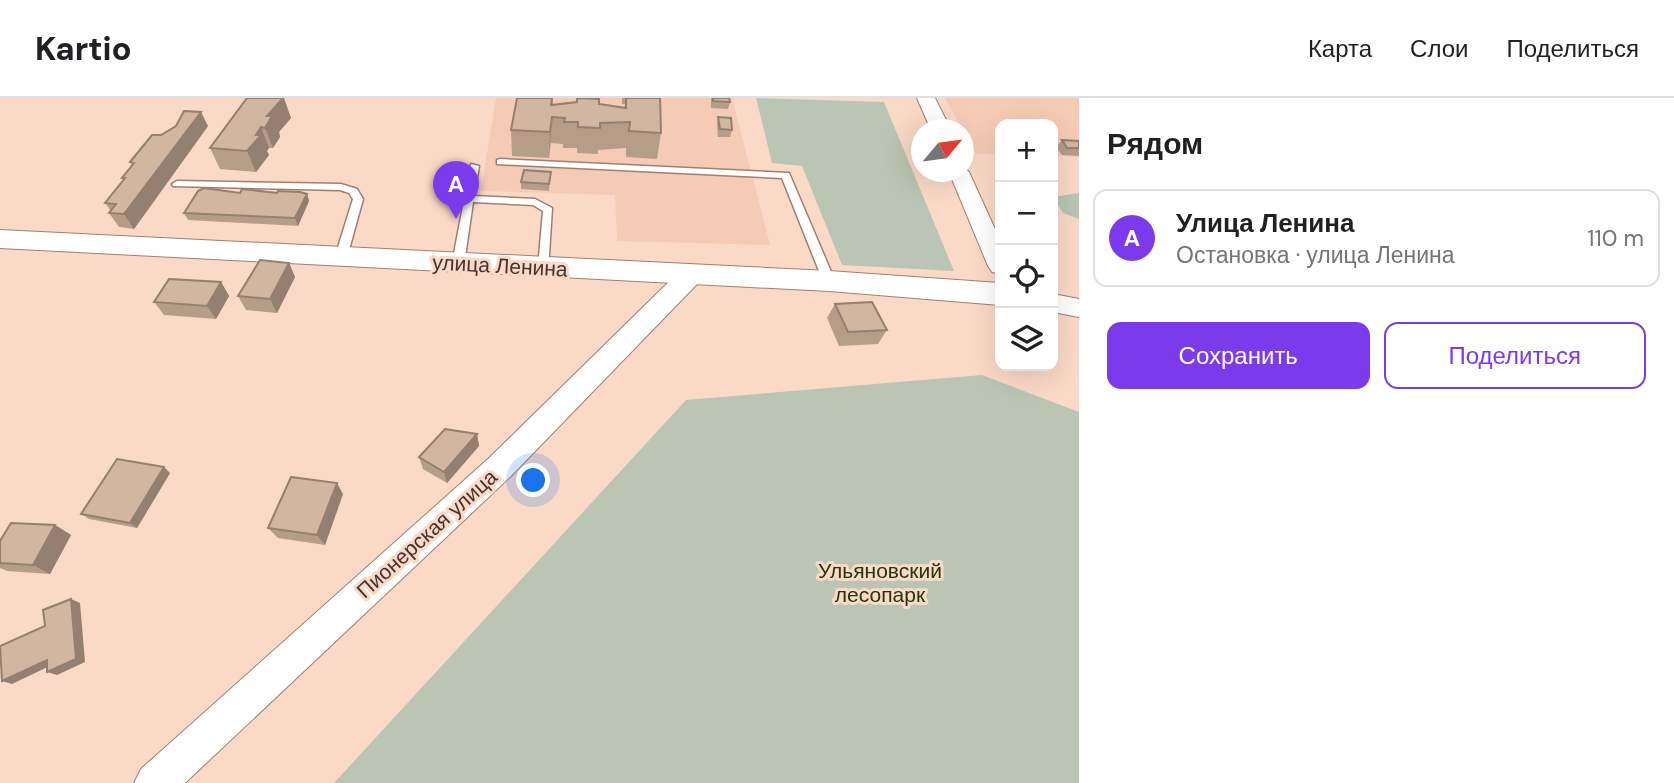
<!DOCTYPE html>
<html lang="ru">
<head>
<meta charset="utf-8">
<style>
  body { margin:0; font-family:"DM Sans",sans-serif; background:#f6f6f6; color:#202124 }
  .controls { position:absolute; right:21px; top:21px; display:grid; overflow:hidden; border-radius:14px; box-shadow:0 7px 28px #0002 }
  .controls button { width:63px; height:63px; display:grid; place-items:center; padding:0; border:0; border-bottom:2px solid #e0e0e0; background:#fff; color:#202124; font:35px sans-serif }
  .compass { position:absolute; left:911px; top:21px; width:63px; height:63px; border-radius:50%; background:#fff; box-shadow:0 7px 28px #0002; rotate:61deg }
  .you { position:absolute; left:534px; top:383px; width:24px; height:24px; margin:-18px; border:5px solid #fff; border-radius:50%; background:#1a73e8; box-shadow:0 0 0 10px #1a73e833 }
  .badge { display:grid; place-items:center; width:46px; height:46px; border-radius:50%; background:#7c3aed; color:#fff; font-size:23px; font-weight:700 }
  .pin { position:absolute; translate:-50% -58px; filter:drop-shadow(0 2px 4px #0008) }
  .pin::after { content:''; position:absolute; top:37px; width:24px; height:21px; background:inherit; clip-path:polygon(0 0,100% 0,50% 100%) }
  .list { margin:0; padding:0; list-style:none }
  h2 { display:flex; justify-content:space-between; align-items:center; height:91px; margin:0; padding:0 28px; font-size:30px }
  h2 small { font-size:23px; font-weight:400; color:#757577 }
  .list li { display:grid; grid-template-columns:46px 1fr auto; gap:21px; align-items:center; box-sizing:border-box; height:98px; margin:0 14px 14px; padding:0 14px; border:2px solid #e0e0e0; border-radius:14px }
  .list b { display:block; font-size:26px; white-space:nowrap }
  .list p { margin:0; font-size:23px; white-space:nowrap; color:#757577 }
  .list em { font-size:23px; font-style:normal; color:#757577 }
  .actions { display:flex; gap:14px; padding:21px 28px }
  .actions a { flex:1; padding:16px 0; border:2px solid #7c3aed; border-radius:14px; text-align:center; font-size:24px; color:#7c3aed }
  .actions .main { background:#7c3aed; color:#fff }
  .icon { flex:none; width:38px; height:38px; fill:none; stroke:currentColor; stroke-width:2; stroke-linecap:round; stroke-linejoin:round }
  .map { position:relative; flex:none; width:1079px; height:685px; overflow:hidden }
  header { display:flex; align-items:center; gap:42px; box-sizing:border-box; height:98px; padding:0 35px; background:#fff; border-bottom:2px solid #e0e0e0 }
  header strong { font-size:33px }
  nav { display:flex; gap:38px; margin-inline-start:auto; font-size:24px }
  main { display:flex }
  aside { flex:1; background:#fff }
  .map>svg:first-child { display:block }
</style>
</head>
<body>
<header>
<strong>Kartio</strong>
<nav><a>Карта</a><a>Слои</a><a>Поделиться</a></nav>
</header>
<main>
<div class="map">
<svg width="1079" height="685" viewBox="0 0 1079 685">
  <rect width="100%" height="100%" fill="#fbd9c7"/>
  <g fill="#f5cbb6">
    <path d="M 496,0 L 732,0 L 770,147 L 617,143 L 615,97 L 481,93 Z"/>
    <path d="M 945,0 L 1079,0 L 1079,59 L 1053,58 L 1053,26 L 1000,26 L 1000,56 L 976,56 Z"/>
  </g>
  <g fill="#bbc5b3">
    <path d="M 756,0 L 884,4 L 954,173 L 842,167 L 802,68 L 772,65 Z"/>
    <path d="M 1079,95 L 1079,121 L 1063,115 L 1053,99 Z"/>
    <path d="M 982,277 L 1079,314 L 1079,685 L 334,685 L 686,302 Z"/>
  </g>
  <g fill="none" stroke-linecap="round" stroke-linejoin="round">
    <g stroke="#9f8070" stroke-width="3">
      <g id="service">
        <path d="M 500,61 L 789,75 L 835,183 L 829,187 L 823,183 L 782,80 L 497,66 L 497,62 Z"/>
        <path d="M 471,66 L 479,68 L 474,98 L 535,101 L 552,110 L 548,173 L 544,174 L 538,170 L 543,113 L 533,107 L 473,104 L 464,166 L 458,170 L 454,169 L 452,166 Z"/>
        <path d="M 177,83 L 341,86 L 357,91 L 363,101 L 347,159 L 341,163 L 335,159 L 353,101 L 349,95 L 340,92 L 173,88 L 172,86 Z"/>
      </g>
    </g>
    <g stroke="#9f8070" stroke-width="2">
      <g id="minor">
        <path d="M 917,0 L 935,0 L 951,32 L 931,32 Z"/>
        <path d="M 964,69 L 969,74 L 1000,142 L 1000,176 L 992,174 L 988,168 L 949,74 L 964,74 Z"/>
        <path d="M 691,169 L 700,171 L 703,177 L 700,183 L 510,379 L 185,685 L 134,685 L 141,671 L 488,361 L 682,171 Z"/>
        <path d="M 1053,196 L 1079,201 L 1079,219 L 1053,214 Z"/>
      </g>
    </g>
    <g stroke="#9f8070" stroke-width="2">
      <path id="tertiary" d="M 0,132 L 829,173 L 1000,185 L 1000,207 L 829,193 L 0,150 Z"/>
    </g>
    <use href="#service" fill="#fff" fill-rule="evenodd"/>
    <use href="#minor" fill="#fff" fill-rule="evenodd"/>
    <use href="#tertiary" fill="#fff" fill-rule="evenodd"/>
  </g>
  <g fill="#b59d8a">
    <path d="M 247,0 L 291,20 L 279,34 L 280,39 L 273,50 L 269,50 L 267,53 L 269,57 L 256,74 L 220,71 L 210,50 Z"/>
    <path d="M 517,0 L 553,0 L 553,6 L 599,6 L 624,10 L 625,6 L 622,6 L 622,0 L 660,0 L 661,35 L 657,61 L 626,59 L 626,50 L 598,52 L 598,56 L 577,55 L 577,50 L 563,50 L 563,46 L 551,45 L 549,60 L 512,58 L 511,32 Z"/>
    <path d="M 711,0 L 729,0 L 730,4 L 728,11 L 711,10 Z"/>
    <path d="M 718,19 L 732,32 L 730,39 L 718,39 L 717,26 Z"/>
    <path d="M 208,28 L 134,131 L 119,129 L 109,115 L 111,113 L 105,105 L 124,82 L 122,80 L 132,67 L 130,64 L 161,37 Z"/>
    <path d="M 1062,42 L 1079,43 L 1079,58 L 1062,57 L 1056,49 Z"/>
    <path d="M 550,81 L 549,93 L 521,91 L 521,84 Z"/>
    <path d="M 240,95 L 307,96 L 309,103 L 298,128 L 188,122 L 184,115 Z"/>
    <path d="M 289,165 L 295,179 L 277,215 L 246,212 L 238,198 Z"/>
    <path d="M 221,184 L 229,198 L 216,221 L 164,217 L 154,204 Z"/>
    <path d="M 835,206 L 887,232 L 878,246 L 839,248 L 827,220 Z"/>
    <path d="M 477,336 L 479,348 L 447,385 L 423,371 L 419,359 Z"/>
    <path d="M 170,375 L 137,430 L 89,421 L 81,416 Z"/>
    <path d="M 343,396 L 325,447 L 278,440 L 268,430 Z"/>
    <path d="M 55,427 L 71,437 L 50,476 L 7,473 L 0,470 L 0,443 Z"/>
  </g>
  <g fill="#947f70">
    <path d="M 284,0 L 291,20 L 279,34 L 280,39 L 273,50 L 265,30 L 267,18 Z"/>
    <path d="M 552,0 L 552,18 L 549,60 L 550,34 Z"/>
    <path d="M 201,14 L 208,28 L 134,131 L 124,116 Z"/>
    <path d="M 261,29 L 269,50 L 267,53 L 269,57 L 256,74 L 247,53 Z"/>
    <path d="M 307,96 L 309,103 L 298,128 L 295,120 Z"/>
    <path d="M 289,165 L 295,179 L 277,215 L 270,201 Z"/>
    <path d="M 221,184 L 229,198 L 216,221 L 207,208 Z"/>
    <path d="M 477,336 L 479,348 L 447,385 L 444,374 Z"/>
    <path d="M 164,369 L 170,375 L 137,430 L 130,425 Z"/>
    <path d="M 337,385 L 343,396 L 325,447 L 317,437 Z"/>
    <path d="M 55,427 L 71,437 L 50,476 L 33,467 Z"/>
    <path d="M 71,501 L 80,505 L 85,564 L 57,577 L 47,574 Z"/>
    <path d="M 47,562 L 56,565 L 12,586 L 2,583 Z"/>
  </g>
  <g fill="#d3b6a0" stroke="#947f70" stroke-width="2">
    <path d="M 247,0 L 283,0 L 267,18 L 272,18 L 265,30 L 261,29 L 256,37 L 261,37 L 247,53 L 210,50 Z"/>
    <path d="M 517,0 L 552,0 L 551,7 L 577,4 L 577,0 L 599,1 L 599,6 L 626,10 L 626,0 L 660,0 L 661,35 L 629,33 L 630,24 L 600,25 L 600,30 L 578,29 L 578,24 L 564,24 L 565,20 L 552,19 L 550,34 L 511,32 Z"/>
    <path d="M 713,0 L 729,0 L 730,4 L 713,3 Z"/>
    <path d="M 184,13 L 201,14 L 124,116 L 109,115 L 116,106 L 105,105 L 125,80 L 122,80 L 134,65 L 130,64 L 152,37 L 161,37 L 176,28 Z"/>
    <path d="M 718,19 L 731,20 L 732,32 L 720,31 Z"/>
    <path d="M 1062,42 L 1079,43 L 1079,50 L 1067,50 Z"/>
    <path d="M 524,72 L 551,74 L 549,86 L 521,84 Z"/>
    <path d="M 204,90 L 240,95 L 242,91 L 277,95 L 278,93 L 300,94 L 307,96 L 295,120 L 184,115 L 198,93 Z"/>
    <path d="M 260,162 L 289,165 L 270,201 L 238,198 Z"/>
    <path d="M 169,181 L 221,184 L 207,208 L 154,204 Z"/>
    <path d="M 872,204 L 887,232 L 848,234 L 835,206 Z"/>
    <path d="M 445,331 L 477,336 L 444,374 L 419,359 Z"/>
    <path d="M 117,361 L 164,369 L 130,425 L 81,416 Z"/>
    <path d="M 291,379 L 337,385 L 317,437 L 268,430 Z"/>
    <path d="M 11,425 L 55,427 L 33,467 L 0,465 L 0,443 Z"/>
    <path d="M 71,501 L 76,561 L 47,574 L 47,562 L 2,583 L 0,548 L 45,528 L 43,512 Z"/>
  </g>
  <g text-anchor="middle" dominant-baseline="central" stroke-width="6" stroke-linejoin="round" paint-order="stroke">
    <g font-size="21" fill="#44362f" stroke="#fbd9c7">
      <text transform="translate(500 168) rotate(3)">улица Ленина</text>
      <text transform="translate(427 436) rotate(-42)">Пионерская улица</text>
    </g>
    <g font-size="21" fill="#23380a" stroke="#fbd9c7">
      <text x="880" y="473">Ульяновский<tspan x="880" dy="24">лесопарк</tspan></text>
    </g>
  </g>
</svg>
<div class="controls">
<button>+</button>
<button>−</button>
<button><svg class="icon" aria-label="locate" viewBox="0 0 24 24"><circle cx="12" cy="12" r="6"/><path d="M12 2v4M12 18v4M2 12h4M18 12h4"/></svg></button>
<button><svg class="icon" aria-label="layers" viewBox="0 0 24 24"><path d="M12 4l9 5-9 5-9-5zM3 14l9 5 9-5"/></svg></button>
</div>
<svg class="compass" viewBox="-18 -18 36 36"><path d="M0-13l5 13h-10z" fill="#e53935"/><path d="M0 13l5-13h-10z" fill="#757577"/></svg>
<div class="you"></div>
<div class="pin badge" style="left:456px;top:121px">A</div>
</div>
<aside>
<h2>Рядом<small></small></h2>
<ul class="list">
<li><span class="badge">A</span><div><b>Улица Ленина</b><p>Остановка · улица Ленина</p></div><em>110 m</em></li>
</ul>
<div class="actions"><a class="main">Сохранить</a><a>Поделиться</a></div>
</aside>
</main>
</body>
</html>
